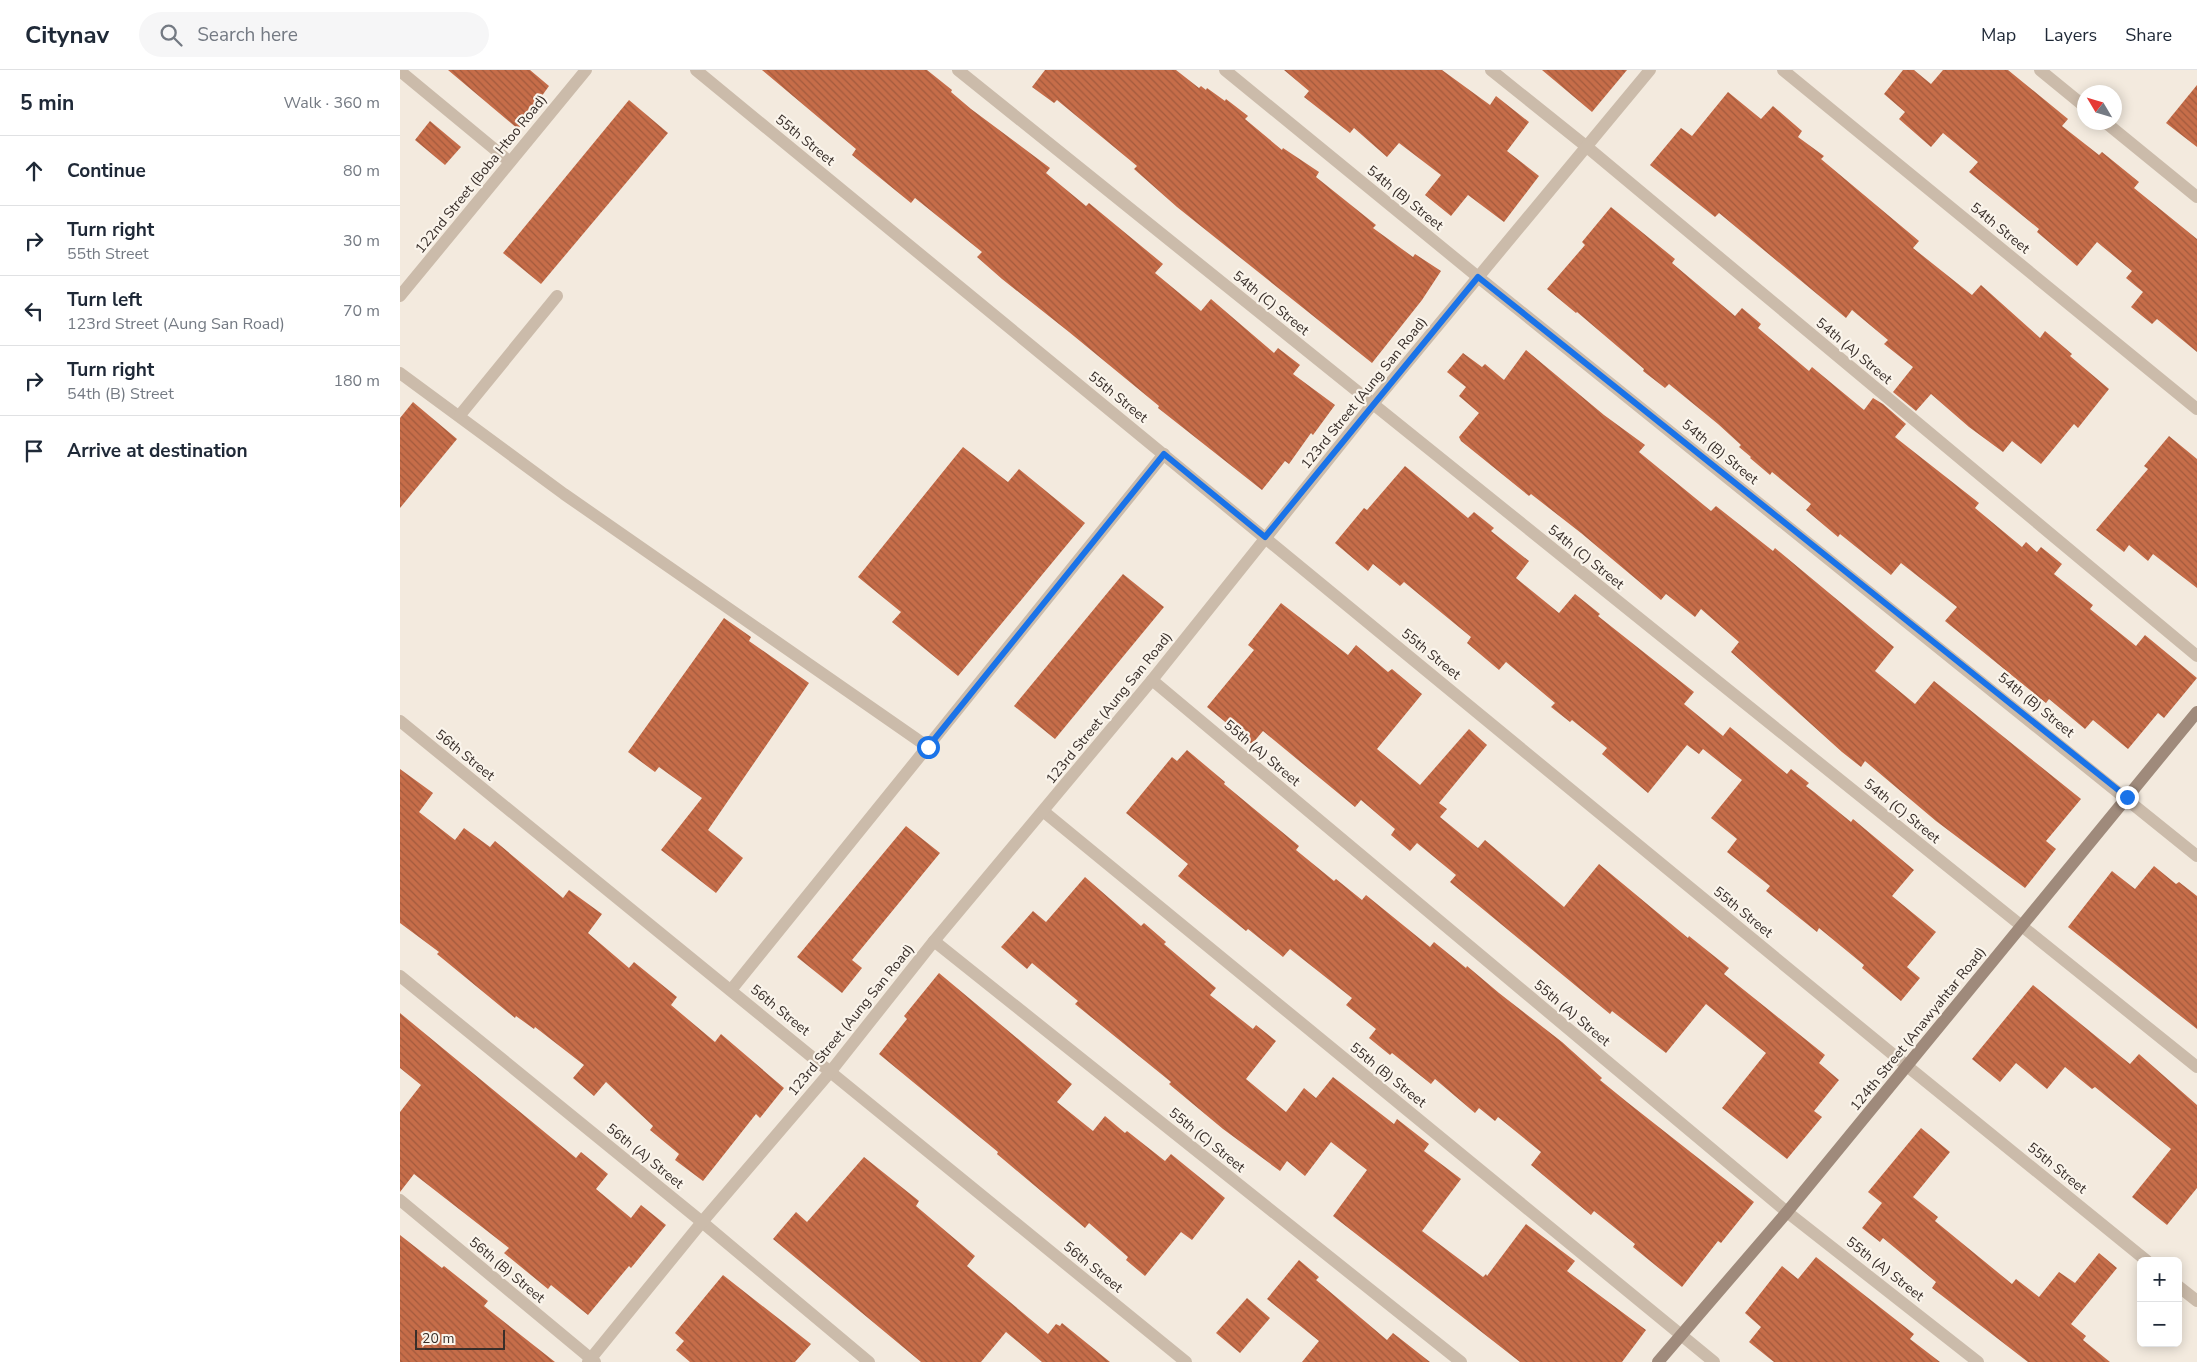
<!DOCTYPE html>
<html lang="en">
<head>
<meta charset="utf-8">
<style>
  body { margin:0; font-family:"Nunito Sans",sans-serif; background:#f6f6f7; color:#1f2937 }
  .controls { position:absolute; right:15px; bottom:15px; display:grid; overflow:hidden; border-radius:8px; box-shadow:0 2px 12px #0003 }
  .controls button { width:45px; height:45px; display:grid; place-items:center; padding:0; border:0; border-bottom:1px solid #e0e1e3; background:#fff; color:#1f2937; font:25px sans-serif }
  .compass { position:absolute; left:1677px; top:15px; width:45px; height:45px; border-radius:50%; background:#fff; box-shadow:0 2px 12px #0003; rotate:308deg }
  .scale { position:absolute; left:15px; bottom:12px; width:90px; box-sizing:border-box; padding-left:5px; border:2px solid #392f2a; border-top:0; font-size:14px; line-height:18px; white-space:nowrap; color:#392f2a; -webkit-text-stroke:4px #faf4eb; paint-order:stroke }
  .stop { position:absolute; width:15px; height:15px; margin:-11px; border:4px solid #1a73e8; border-radius:50%; background:#fff }
  .stop.end { background:#1a73e8; border-color:#fff; box-shadow:0 1px 5px #0008 }
  .list { margin:0; padding:0; list-style:none }
  h2 { display:flex; justify-content:space-between; align-items:center; height:65px; margin:0; padding:0 20px; font-size:21px }
  h2 small { font-size:16px; font-weight:400; color:#747a83 }
  .list li { display:grid; grid-template-columns:32px 1fr auto; gap:15px; align-items:center; box-sizing:border-box; height:70px; padding:0 20px; border-top:1px solid #e0e1e3 }
  .list b { display:block; font-size:19px; white-space:nowrap }
  .list p { margin:0; font-size:16px; white-space:nowrap; color:#747a83 }
  .list em { font-size:16px; font-style:normal; color:#747a83 }
  .icon { flex:none; width:28px; height:28px; fill:none; stroke:currentColor; stroke-width:2; stroke-linecap:round; stroke-linejoin:round }
  .map { position:relative; flex:none; width:1797px; height:1292px; overflow:hidden }
  header { display:flex; align-items:center; gap:30px; box-sizing:border-box; height:70px; padding:0 25px; background:#fff; border-bottom:1px solid #e0e1e3 }
  header strong { font-size:24px }
  nav { display:flex; gap:28px; margin-inline-start:auto; font-size:18px }
  .search { width:350px; height:45px; background:#f6f6f7; display:flex; align-items:center; gap:12px; box-sizing:border-box; padding:0 18px; border-radius:28px; color:#747a83; font-size:19px }
  main { display:flex }
  aside { flex:1; background:#fff }
  .map>svg:first-child { display:block }
</style>
</head>
<body>
<header>
<strong>Citynav</strong>
<div class="search"><svg class="icon" aria-label="search" viewBox="0 0 24 24"><circle cx="10" cy="10" r="6"/><path d="M15 15l6 6"/></svg>Search here</div>
<nav><a>Map</a><a>Layers</a><a>Share</a></nav>
</header>
<main>
<aside>
<h2>5 min<small>Walk · 360 m</small></h2>
<ul class="list">
<li><svg class="icon" aria-label="ahead" viewBox="0 0 24 24"><path d="M12 20V5M6 11l6-6 6 6"/></svg><div><b>Continue</b></div><em>80 m</em></li>
<li><svg class="icon" aria-label="right" viewBox="0 0 24 24"><path d="M7 20v-9h11M14 6l5 5-5 5"/></svg><div><b>Turn right</b><p>55th Street</p></div><em>30 m</em></li>
<li><svg class="icon" aria-label="left" viewBox="0 0 24 24"><path d="M17 20v-9H6M10 6l-5 5 5 5"/></svg><div><b>Turn left</b><p>123rd Street (Aung San Road)</p></div><em>70 m</em></li>
<li><svg class="icon" aria-label="right" viewBox="0 0 24 24"><path d="M7 20v-9h11M14 6l5 5-5 5"/></svg><div><b>Turn right</b><p>54th (B) Street</p></div><em>180 m</em></li>
<li><svg class="icon" aria-label="arrive" viewBox="0 0 24 24"><path d="M6 21V4h12l-3 4 3 4H6"/></svg><div><b>Arrive at destination</b></div></li>
</ul>
</aside>
<div class="map">
<svg width="1797" height="1292" viewBox="0 0 1797 1292">
  <defs>
    <pattern id="building-back-hatch" width="6" height="6" patternUnits="userSpaceOnUse" patternTransform="scale(1.25)"><rect width="6" height="6" fill="#c66d49"/><path d="M-1 5l2 2M0 0l6 6M5-1l2 2" fill="none" stroke="#a25a3d"/></pattern>
  </defs>
  <rect width="100%" height="100%" fill="#f3eade"/>
  <g fill="url(#building-back-hatch)">
    <path d="M 48,0 L 130,0 L 149,16 L 118,59 Z"/>
    <path d="M 362,0 L 527,0 L 552,20 L 551,22 L 571,39 L 650,98 L 646,103 L 686,136 L 689,133 L 763,194 L 755,203 L 801,241 L 811,229 L 874,283 L 878,278 L 900,295 L 893,304 L 935,335 L 913,365 L 911,363 L 889,394 L 885,391 L 862,420 L 758,338 L 759,336 L 669,262 L 602,209 L 577,187 L 582,182 L 515,128 L 511,133 L 452,85 L 456,79 Z"/>
    <path d="M 645,0 L 776,0 L 799,18 L 801,16 L 806,20 L 807,18 L 825,31 L 826,29 L 848,46 L 845,49 L 882,80 L 883,78 L 919,102 L 916,107 L 976,155 L 973,158 L 1013,187 L 1015,184 L 1041,201 L 1022,230 L 972,293 L 777,137 L 734,99 L 737,96 L 657,30 L 654,33 L 632,17 Z"/>
    <path d="M 884,0 L 1042,0 L 1090,35 L 1096,26 L 1129,52 L 1107,81 L 1139,106 L 1104,152 L 1068,125 L 1051,146 L 1025,125 L 1041,105 L 999,73 L 987,87 L 954,58 L 950,63 L 904,27 L 909,21 Z"/>
    <path d="M 1142,0 L 1227,0 L 1192,42 Z"/>
    <path d="M 1503,0 L 1514,0 L 1531,14 L 1543,0 L 1608,0 L 1668,49 L 1662,56 L 1699,85 L 1702,82 L 1739,112 L 1734,118 L 1797,169 L 1797,282 L 1757,249 L 1752,254 L 1731,237 L 1743,222 L 1726,208 L 1732,201 L 1697,172 L 1677,196 L 1637,162 L 1639,159 L 1569,102 L 1578,92 L 1543,63 L 1531,77 L 1499,49 L 1505,42 L 1484,24 Z"/>
    <path d="M 1797,15 L 1797,77 L 1766,53 Z"/>
    <path d="M 1328,22 L 1361,49 L 1373,36 L 1402,61 L 1398,67 L 1424,86 L 1421,89 L 1519,171 L 1513,178 L 1572,225 L 1581,215 L 1640,268 L 1645,261 L 1672,284 L 1670,286 L 1709,319 L 1678,358 L 1674,354 L 1641,394 L 1612,371 L 1603,382 L 1569,357 L 1531,324 L 1516,341 L 1493,322 L 1513,297 L 1484,274 L 1488,270 L 1452,240 L 1446,248 L 1319,143 L 1315,147 L 1250,95 L 1281,58 L 1292,66 Z"/>
    <path d="M 229,30 L 268,63 L 141,214 L 103,183 Z"/>
    <path d="M 30,51 L 61,77 L 45,95 L 15,70 Z"/>
    <path d="M 1211,137 L 1275,189 L 1272,193 L 1335,246 L 1342,238 L 1361,254 L 1358,258 L 1409,301 L 1412,297 L 1464,340 L 1473,328 L 1483,334 L 1506,354 L 1495,367 L 1579,433 L 1575,438 L 1622,477 L 1626,472 L 1637,482 L 1641,477 L 1662,494 L 1654,504 L 1693,535 L 1690,539 L 1736,576 L 1745,565 L 1797,608 L 1764,648 L 1758,643 L 1728,679 L 1693,650 L 1685,659 L 1649,629 L 1646,633 L 1545,551 L 1557,537 L 1501,493 L 1491,505 L 1440,464 L 1438,467 L 1406,440 L 1411,434 L 1372,402 L 1370,405 L 1350,388 L 1351,387 L 1339,377 L 1341,375 L 1318,354 L 1269,314 L 1265,318 L 1243,301 L 1244,299 L 1177,242 L 1176,243 L 1147,219 L 1185,175 L 1182,172 Z"/>
    <path d="M 1126,280 L 1204,345 L 1245,375 L 1239,382 L 1311,441 L 1316,436 L 1373,481 L 1375,478 L 1494,577 L 1475,601 L 1515,634 L 1534,611 L 1681,729 L 1646,771 L 1656,779 L 1625,818 L 1536,751 L 1465,691 L 1461,697 L 1442,682 L 1331,582 L 1339,572 L 1301,539 L 1295,547 L 1266,524 L 1261,530 L 1181,463 L 1131,424 L 1129,426 L 1061,371 L 1059,367 L 1079,343 L 1059,326 L 1066,317 L 1047,302 L 1063,283 L 1082,297 L 1085,294 L 1104,310 Z"/>
    <path d="M 13,332 L 57,369 L 0,438 L 0,348 Z"/>
    <path d="M 1769,366 L 1797,389 L 1797,518 L 1753,484 L 1748,491 L 1729,475 L 1724,482 L 1696,460 L 1748,399 L 1744,396 Z"/>
    <path d="M 563,377 L 608,412 L 619,399 L 685,453 L 558,606 L 492,552 L 501,542 L 458,507 Z"/>
    <path d="M 1005,396 L 1068,448 L 1074,442 L 1094,458 L 1091,461 L 1129,491 L 1116,508 L 1159,543 L 1175,524 L 1200,544 L 1198,546 L 1294,622 L 1284,634 L 1323,666 L 1330,657 L 1387,704 L 1391,699 L 1409,713 L 1406,716 L 1414,722 L 1451,752 L 1453,749 L 1514,800 L 1492,826 L 1536,862 L 1507,897 L 1520,908 L 1501,931 L 1462,898 L 1464,895 L 1419,858 L 1417,862 L 1366,821 L 1370,816 L 1327,782 L 1337,769 L 1311,748 L 1342,710 L 1303,679 L 1299,684 L 1287,675 L 1248,723 L 1202,684 L 1207,678 L 1172,650 L 1170,652 L 1151,637 L 1155,633 L 1106,592 L 1099,600 L 1067,573 L 1071,567 L 1004,512 L 1000,516 L 973,494 L 968,501 L 935,473 L 964,438 L 967,440 Z"/>
    <path d="M 723,504 L 764,537 L 655,669 L 614,636 Z"/>
    <path d="M 881,533 L 948,585 L 956,575 L 988,602 L 992,599 L 1022,624 L 977,679 L 1020,715 L 1069,659 L 1087,675 L 1039,733 L 1047,739 L 1040,747 L 1078,778 L 1085,770 L 1164,837 L 1199,794 L 1288,868 L 1289,866 L 1329,898 L 1324,904 L 1425,985 L 1419,993 L 1439,1010 L 1414,1041 L 1422,1047 L 1387,1089 L 1322,1038 L 1366,983 L 1306,934 L 1266,983 L 1212,941 L 1210,944 L 1050,812 L 1056,805 L 1017,773 L 1010,781 L 991,765 L 995,759 L 961,730 L 955,737 L 863,661 L 852,674 L 807,637 L 854,580 L 848,575 Z"/>
    <path d="M 324,548 L 351,567 L 349,571 L 409,613 L 308,760 L 343,788 L 316,823 L 261,780 L 302,728 L 259,697 L 255,702 L 228,682 Z"/>
    <path d="M 787,680 L 825,712 L 824,714 L 899,776 L 896,780 L 934,811 L 936,809 L 962,830 L 966,825 L 1030,877 L 1034,872 L 1066,898 L 1067,896 L 1099,923 L 1162,972 L 1202,1008 L 1200,1010 L 1227,1032 L 1354,1132 L 1321,1173 L 1318,1171 L 1282,1217 L 1233,1177 L 1235,1174 L 1194,1141 L 1191,1145 L 1131,1095 L 1141,1082 L 1098,1047 L 1095,1051 L 1079,1038 L 1075,1043 L 1035,1009 L 1031,1014 L 992,983 L 990,985 L 969,968 L 976,959 L 946,935 L 952,928 L 890,879 L 883,887 L 848,859 L 846,861 L 778,806 L 788,794 L 726,743 L 772,687 L 777,691 Z"/>
    <path d="M 0,699 L 33,723 L 19,742 L 55,770 L 64,758 L 90,777 L 95,771 L 163,828 L 169,820 L 202,844 L 188,863 L 229,898 L 234,892 L 277,927 L 271,935 L 315,972 L 321,964 L 384,1018 L 360,1048 L 356,1044 L 303,1111 L 275,1090 L 279,1084 L 250,1060 L 253,1056 L 206,1012 L 194,1026 L 173,1008 L 184,995 L 135,957 L 134,959 L 116,946 L 115,948 L 37,884 L 39,882 L 0,853 Z"/>
    <path d="M 506,756 L 540,783 L 452,890 L 462,898 L 442,923 L 397,887 Z"/>
    <path d="M 1754,796 L 1776,814 L 1779,812 L 1797,826 L 1797,959 L 1668,857 L 1712,801 L 1735,819 Z"/>
    <path d="M 685,807 L 741,856 L 744,853 L 766,872 L 764,874 L 816,918 L 810,925 L 853,959 L 856,955 L 876,971 L 846,1009 L 886,1042 L 904,1018 L 916,1028 L 933,1007 L 994,1054 L 997,1049 L 1029,1074 L 1024,1081 L 1061,1109 L 1022,1161 L 1083,1207 L 1086,1204 L 1087,1206 L 1126,1154 L 1175,1191 L 1167,1201 L 1246,1260 L 1222,1292 L 1120,1292 L 933,1146 L 967,1100 L 931,1072 L 905,1106 L 887,1091 L 880,1101 L 823,1059 L 769,1014 L 771,1012 L 675,934 L 678,931 L 632,893 L 627,899 L 601,877 L 633,841 L 646,852 Z"/>
    <path d="M 539,903 L 672,1014 L 657,1032 L 693,1061 L 705,1046 L 725,1063 L 727,1061 L 765,1091 L 771,1084 L 825,1128 L 792,1170 L 781,1162 L 745,1206 L 726,1190 L 728,1187 L 689,1153 L 685,1158 L 597,1084 L 598,1082 L 479,984 L 507,949 L 504,946 Z"/>
    <path d="M 1633,915 L 1730,994 L 1739,984 L 1797,1035 L 1797,1118 L 1767,1155 L 1732,1127 L 1771,1079 L 1695,1017 L 1692,1019 L 1665,997 L 1647,1019 L 1616,993 L 1600,1012 L 1572,989 Z"/>
    <path d="M 0,943 L 176,1088 L 181,1082 L 208,1104 L 196,1119 L 231,1148 L 241,1135 L 266,1155 L 231,1198 L 229,1196 L 188,1245 L 151,1215 L 148,1219 L 104,1183 L 109,1178 L 14,1104 L 0,1122 L 0,1042 L 21,1015 L 0,998 Z"/>
    <path d="M 1521,1058 L 1550,1082 L 1513,1127 L 1538,1147 L 1535,1151 L 1612,1214 L 1616,1209 L 1639,1227 L 1659,1202 L 1675,1213 L 1699,1183 L 1717,1198 L 1671,1254 L 1686,1266 L 1683,1270 L 1710,1292 L 1628,1292 L 1532,1218 L 1536,1212 L 1483,1168 L 1480,1172 L 1462,1158 L 1482,1133 L 1468,1122 Z"/>
    <path d="M 464,1087 L 519,1131 L 516,1136 L 575,1186 L 567,1196 L 648,1264 L 656,1254 L 660,1256 L 662,1253 L 710,1292 L 642,1292 L 606,1262 L 581,1292 L 521,1292 L 373,1169 L 396,1142 L 407,1152 Z"/>
    <path d="M 0,1165 L 42,1198 L 44,1196 L 88,1231 L 84,1236 L 155,1292 L 0,1292 Z"/>
    <path d="M 1416,1187 L 1514,1264 L 1510,1269 L 1540,1292 L 1374,1292 L 1349,1272 L 1361,1257 L 1345,1243 L 1382,1196 L 1398,1209 Z"/>
    <path d="M 899,1190 L 919,1207 L 916,1210 L 987,1270 L 993,1263 L 1030,1292 L 902,1292 L 919,1271 L 867,1229 Z"/>
    <path d="M 323,1205 L 411,1274 L 395,1292 L 290,1292 L 276,1280 L 284,1271 L 275,1263 Z"/>
    <path d="M 847,1228 L 870,1248 L 840,1283 L 816,1263 Z"/>
  </g>
  <g fill="none" stroke-linecap="round" stroke-linejoin="round">
    <g stroke="#cbbbaa" stroke-width="12">
      <path d="M 0,303 L 164,424 L 528,677"/>
      <path d="M 60,345 L 157,226"/>
      <path d="M 331,920 L 764,384"/>
    </g>
    <g stroke="#cbbbaa" stroke-width="12">
      <path d="M 296,0 L 1507,996 L 1747,1191"/>
      <path d="M 558,0 L 1797,997"/>
      <path d="M 825,0 L 1078,207 L 1797,786"/>
      <path d="M 1091,0 L 1187,77 L 1797,586"/>
      <path d="M 1383,0 L 1797,339"/>
      <path d="M 1640,0 L 1684,36"/>
      <path d="M 0,1 L 110,92"/>
      <path d="M 1705,52 L 1797,127"/>
      <path d="M 0,226 L 186,0"/>
      <path d="M 752,610 L 1387,1142 L 1578,1292"/>
      <path d="M 0,651 L 786,1292"/>
      <path d="M 643,741 L 1314,1292"/>
      <path d="M 534,871 L 1061,1292"/>
      <path d="M 0,906 L 302,1152 L 469,1292"/>
      <path d="M 0,1130 L 195,1292"/>
      <path d="M 1778,1216 L 1797,1231"/>
      <path d="M 188,1292 L 302,1152 L 431,1001 L 534,871 L 752,610 L 972,335 L 1250,0"/>
    </g>
    <path stroke="#9f8a7b" stroke-width="12" d="M 1258,1292 L 1387,1142 L 1797,642"/>
  </g>
  <g fill="none" stroke-linecap="round" stroke-linejoin="round">
    <path stroke="#1a73e8" stroke-width="6" d="M 528,677 L 764,384 L 865,467 L 1078,207 L 1727,727"/>
  </g>
  <g text-anchor="middle" dominant-baseline="central" stroke-width="4.5" stroke-linejoin="round" paint-order="stroke">
    <g font-size="14" fill="#392f2a" stroke="#faf4eb">
      <text transform="translate(405 70) rotate(39)">55th Street</text>
      <text transform="translate(81 104) rotate(-51)">122nd Street (Boba Htoo Road)</text>
      <text transform="translate(1005 128) rotate(39)">54th (B) Street</text>
      <text transform="translate(1600 158) rotate(39)">54th Street</text>
      <text transform="translate(871 233) rotate(39)">54th (C) Street</text>
      <text transform="translate(1454 281) rotate(40)">54th (A) Street</text>
      <text transform="translate(964 323) rotate(-51)">123rd Street (Aung San Road)</text>
      <text transform="translate(718 327) rotate(39)">55th Street</text>
      <text transform="translate(1320 382) rotate(39)">54th (B) Street</text>
      <text transform="translate(1186 487) rotate(39)">54th (C) Street</text>
      <text transform="translate(1031 584) rotate(39)">55th Street</text>
      <text transform="translate(1636 635) rotate(39)">54th (B) Street</text>
      <text transform="translate(709 638) rotate(-51)">123rd Street (Aung San Road)</text>
      <text transform="translate(862 683) rotate(40)">55th (A) Street</text>
      <text transform="translate(65 685) rotate(39)">56th Street</text>
      <text transform="translate(1502 741) rotate(39)">54th (C) Street</text>
      <text transform="translate(1343 842) rotate(39)">55th Street</text>
      <text transform="translate(380 940) rotate(39)">56th Street</text>
      <text transform="translate(1172 943) rotate(40)">55th (A) Street</text>
      <text transform="translate(451 950) rotate(-51)">123rd Street (Aung San Road)</text>
      <text transform="translate(1518 959) rotate(-51)">124th Street (Anawyahtar Road)</text>
      <text transform="translate(988 1005) rotate(39)">55th (B) Street</text>
      <text transform="translate(807 1070) rotate(39)">55th (C) Street</text>
      <text transform="translate(245 1086) rotate(39)">56th (A) Street</text>
      <text transform="translate(1657 1098) rotate(39)">55th Street</text>
      <text transform="translate(693 1197) rotate(39)">56th Street</text>
      <text transform="translate(1485 1199) rotate(38)">55th (A) Street</text>
      <text transform="translate(107 1200) rotate(40)">56th (B) Street</text>
    </g>
  </g>
</svg>
<div class="controls">
<button>+</button>
<button>−</button>
</div>
<svg class="compass" viewBox="-18 -18 36 36"><path d="M0-13l5 13h-10z" fill="#e53935"/><path d="M0 13l5-13h-10z" fill="#747a83"/></svg>
<div class="scale">20 m</div>
<div class="stop" style="left:528px;top:677px"></div>
<div class="stop end" style="left:1727px;top:727px"></div>
</div>
</main>
</body>
</html>
